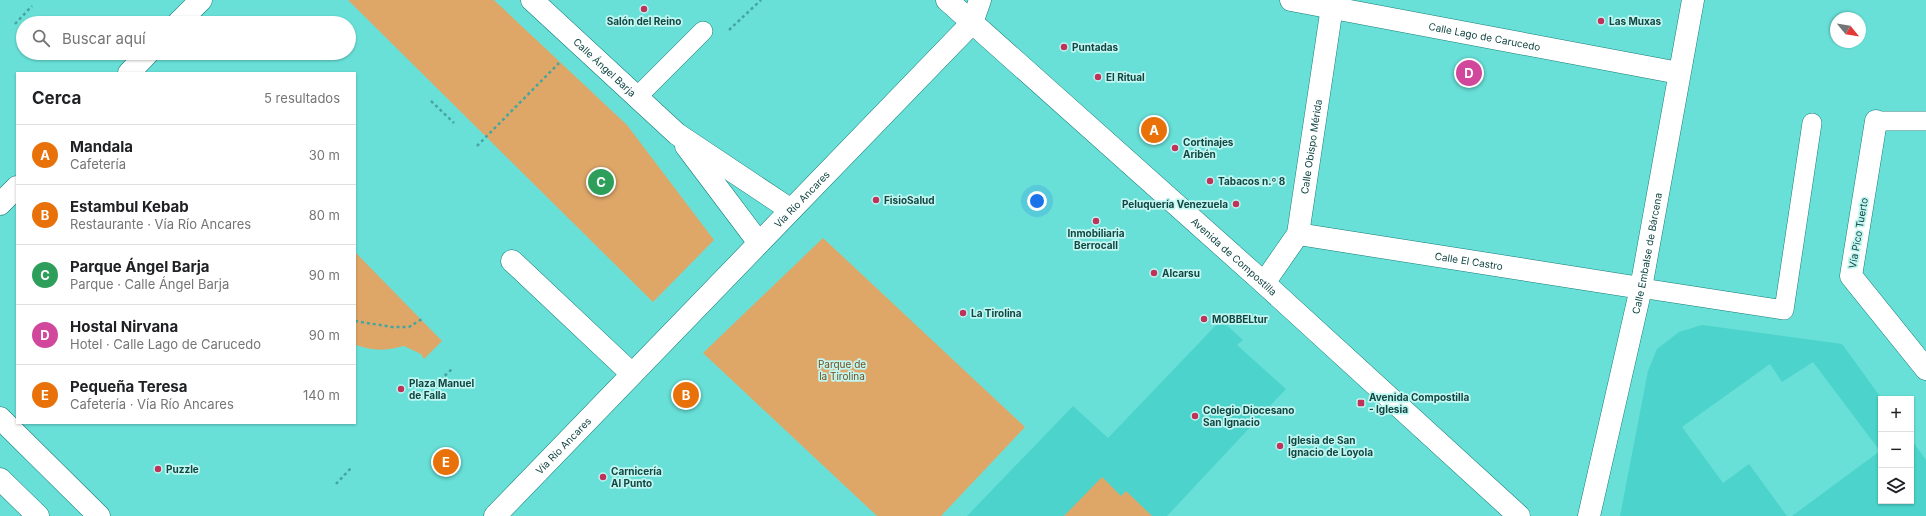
<!DOCTYPE html>
<html lang="es">
<head>
<meta charset="utf-8">
<style>
  body { margin:0; font-family:Inter,sans-serif; background:#f2f2f2; color:#202124 }
  .controls { position:absolute; right:12px; bottom:12px; display:grid; overflow:hidden; border-radius:0px; box-shadow:0 1px 3px #0004 }
  .controls button { width:36px; height:36px; display:grid; place-items:center; padding:0; border:0; border-bottom:1px solid #e0e0e0; background:#fff; color:#202124; font:20px sans-serif }
  .compass { position:absolute; left:1830px; top:12px; width:36px; height:36px; border-radius:50%; background:#fff; box-shadow:0 1px 3px #0004; rotate:120deg }
  .you { position:absolute; left:1037px; top:201px; width:14px; height:14px; margin:-10px; border:3px solid #fff; border-radius:50%; background:#1a73e8; box-shadow:0 0 0 6px #1a73e833 }
  .badge { display:grid; place-items:center; width:26px; height:26px; border-radius:50%; background:#7c3aed; color:#fff; font-size:13px; font-weight:700 }
  .pin { position:absolute; translate:-50% -50%; border:2px solid #fff; box-shadow:0 1px 4px #0006 }
  .list { margin:0; padding:0; list-style:none }
  h2 { display:flex; justify-content:space-between; align-items:center; height:52px; margin:0; padding:0 16px; font-size:17px }
  h2 small { font-size:13px; font-weight:400; color:#757577 }
  .list li { display:grid; grid-template-columns:26px 1fr auto; gap:12px; align-items:center; box-sizing:border-box; height:60px; padding:0 16px; border-top:1px solid #e0e0e0 }
  .list b { display:block; font-size:15px; white-space:nowrap }
  .list p { margin:0; font-size:13px; white-space:nowrap; color:#757577 }
  .list em { font-size:13px; font-style:normal; color:#757577 }
  .icon { flex:none; width:22px; height:22px; fill:none; stroke:currentColor; stroke-width:2; stroke-linecap:round; stroke-linejoin:round }
  .map { position:relative; flex:none; width:1926px; height:516px; overflow:hidden }
  .search { position:absolute; background:#fff; box-shadow:0 1px 3px #0004; left:16px; top:16px; width:340px; height:44px; display:flex; align-items:center; gap:10px; box-sizing:border-box; padding:0 14px; border-radius:22px; color:#757577; font-size:15px }
  .panel { position:absolute; background:#fff; box-shadow:0 1px 3px #0004; left:16px; top:72px; width:340px; height:352px; border-radius:0px }
  .map>svg:first-child { display:block }
</style>
</head>
<body>
<div class="map">
<svg width="1926" height="516" viewBox="0 0 1926 516">
  <rect width="100%" height="100%" fill="#68e0d8"/>
  <g fill="#4cd3cb">
    <path d="M 1221,320 L 1243,340 L 1237,345 L 1286,389 L 1167,516 L 967,516 L 1073,406 L 1108,438 Z"/>
    <path d="M 1702,325 L 1842,344 L 1882,399 L 1881,501 L 1911,501 L 1911,439 L 1926,460 L 1926,516 L 1792,516 L 1880,451 L 1813,362 L 1782,382 L 1770,364 L 1682,427 L 1723,483 L 1749,464 L 1787,516 L 1620,516 L 1648,371 L 1657,349 L 1679,332 Z"/>
  </g>
  <g fill="#dea768">
    <path d="M 348,0 L 494,0 L 627,125 L 714,240 L 653,302 Z"/>
    <path d="M 823,238 L 1025,427 L 941,516 L 877,516 L 703,353 Z"/>
    <path d="M 355,252 L 442,341 L 424,359 L 421,354 L 404,346 C 384,351 375,351 355,345 Z"/>
    <path d="M 1102,477 L 1121,496 L 1126,491 L 1152,516 L 1064,516 Z"/>
  </g>
  <g fill="none" stroke-linecap="round" stroke-linejoin="round">
    <g stroke="#147c76" stroke-width="20">
      <g id="service">
        <path d="M 637,97 L 703,31"/>
        <path d="M 1876,121 L 1926,121"/>
        <path d="M 1641,288 L 1784,310 L 1812,123"/>
      </g>
    </g>
    <g stroke="#147c76" stroke-width="23">
      <path id="pedestrian" d="M 1876,121 L 1851,276 L 1926,369"/>
    </g>
    <g stroke="#147c76" stroke-width="23">
      <g id="minor">
        <path id="s1" d="M 532,0 L 677,134 L 791,210"/>
        <path id="s2" d="M 1291,0 L 1679,73"/>
        <path d="M 178,23 L 201,0"/>
        <path d="M 129,73 L 148,53"/>
        <path d="M 686,146 L 759,243"/>
        <path d="M 0,204 L 17,187"/>
        <path id="s3" d="M 1298,234 L 1641,288"/>
        <path d="M 512,261 L 632,374"/>
        <path id="s4" d="M 1264,283 L 1298,234 L 1333,0"/>
        <path id="s5" d="M 1589,516 L 1641,288 L 1693,0"/>
      </g>
    </g>
    <g stroke="#147c76" stroke-width="23">
      <g id="tertiary">
        <path id="s6" d="M 947,0 L 1264,283 L 1519,516"/>
        <path d="M 0,418 L 99,516"/>
        <path d="M 0,479 L 38,516"/>
        <path id="s7" d="M 495,516 L 972,23 L 980,0"/>
      </g>
    </g>
    <g stroke="#47a59f" stroke-width="2.5" stroke-dasharray="3 3" stroke-linecap="butt">
      <path d="M 15,24 L 32,6"/>
      <path d="M 729,30 L 761,0"/>
      <path d="M 431,101 L 454,123"/>
      <path d="M 477,146 L 559,63"/>
      <path d="M 355,321 L 392,327 L 409,327 L 422,319"/>
      <path d="M 436,384 L 453,368"/>
      <path d="M 336,484 L 351,468"/>
    </g>
    <use href="#service" stroke="#fff" stroke-width="19"/>
    <use href="#pedestrian" stroke="#fff" stroke-width="22"/>
    <use href="#minor" stroke="#fff" stroke-width="22"/>
    <use href="#tertiary" stroke="#fff" stroke-width="22"/>
  </g>
  <g fill="#c1325a" stroke="#c1f6f1" stroke-width="1.5">
    <circle cx="644" cy="9" r="4"/>
    <circle cx="1601" cy="21" r="4"/>
    <circle cx="1064" cy="47" r="4"/>
    <circle cx="1098" cy="77" r="4"/>
    <circle cx="1175" cy="148" r="4"/>
    <circle cx="1210" cy="181" r="4"/>
    <circle cx="876" cy="200" r="4"/>
    <circle cx="1236" cy="204" r="4"/>
    <circle cx="1096" cy="221" r="4"/>
    <circle cx="1154" cy="273" r="4"/>
    <circle cx="963" cy="313" r="4"/>
    <circle cx="1204" cy="319" r="4"/>
    <circle cx="401" cy="389" r="4"/>
    <rect x="1357" y="399" width="8" height="8" rx="2"/>
    <circle cx="1195" cy="416" r="4"/>
    <circle cx="1280" cy="446" r="4"/>
    <circle cx="158" cy="469" r="4"/>
    <circle cx="603" cy="477" r="4"/>
  </g>
  <g text-anchor="middle" dominant-baseline="central" stroke-width="3.5" stroke-linejoin="round" paint-order="stroke">
    <g font-size="10" font-weight="bold" fill="#114643" stroke="#c1f6f1" text-anchor="start">
      <text x="644" y="21" text-anchor="middle">Salón del Reino</text>
      <text x="1609" y="21">Las Muxas</text>
      <text x="1072" y="47">Puntadas</text>
      <text x="1106" y="77">El Ritual</text>
      <text x="1183" y="142">Cortinajes<tspan x="1183" dy="12">Aribén</tspan></text>
      <text x="1218" y="181">Tabacos n.º 8</text>
      <text x="884" y="200">FisioSalud</text>
      <text x="1228" y="204" text-anchor="end">Peluquería Venezuela</text>
      <text x="1096" y="233" text-anchor="middle">Inmobiliaria<tspan x="1096" dy="12">Berrocall</tspan></text>
      <text x="1162" y="273">Alcarsu</text>
      <text x="971" y="313">La Tirolina</text>
      <text x="1212" y="319">MOBBELtur</text>
      <text x="409" y="383">Plaza Manuel<tspan x="409" dy="12">de Falla</tspan></text>
      <text x="1369" y="397">Avenida Compostilla<tspan x="1369" dy="12">- Iglesia</tspan></text>
      <text x="1203" y="410">Colegio Diocesano<tspan x="1203" dy="12">San Ignacio</tspan></text>
      <text x="1288" y="440">Iglesia de San<tspan x="1288" dy="12">Ignacio de Loyola</tspan></text>
      <text x="166" y="469">Puzzle</text>
      <text x="611" y="471">Carnicería<tspan x="611" dy="12">Al Punto</tspan></text>
    </g>
    <g font-size="10" fill="#114643" stroke="#c1f6f1">
      <text stroke="none"><textPath href="#s2" startOffset="197">Calle Lago de Carucedo</textPath></text>
      <text stroke="none"><textPath href="#s1" startOffset="99">Calle Ángel Barja</textPath></text>
      <text stroke="none"><textPath href="#s4" startOffset="148">Calle Obispo Mérida</textPath></text>
      <text stroke="none"><textPath href="#s7" startOffset="441">Vía Río Ancares</textPath></text>
      <text transform="translate(1858 233) rotate(-80)">Vía Pico Tuerto</text>
      <text stroke="none"><textPath href="#s5" startOffset="269">Calle Embalse de Bárcena</textPath></text>
      <text stroke="none"><textPath href="#s6" startOffset="385">Avenida de Compostilla</textPath></text>
      <text stroke="none"><textPath href="#s3" startOffset="173">Calle El Castro</textPath></text>
      <text stroke="none"><textPath href="#s7" startOffset="98">Vía Río Ancares</textPath></text>
    </g>
    <g font-size="10" fill="#764e1c" stroke="#c1f6f1">
      <text x="842" y="364">Parque de<tspan x="842" dy="12">la Tirolina</tspan></text>
    </g>
  </g>
</svg>
<div class="controls">
<button>+</button>
<button>−</button>
<button><svg class="icon" aria-label="layers" viewBox="0 0 24 24"><path d="M12 4l9 5-9 5-9-5zM3 14l9 5 9-5"/></svg></button>
</div>
<svg class="compass" viewBox="-18 -18 36 36"><path d="M0-13l5 13h-10z" fill="#e53935"/><path d="M0 13l5-13h-10z" fill="#757577"/></svg>
<div class="you"></div>
<div class="pin badge" style="left:1154px;top:130px;background:#e8710a">A</div>
<div class="pin badge" style="left:686px;top:395px;background:#e8710a">B</div>
<div class="pin badge" style="left:601px;top:182px;background:#2e9e5b">C</div>
<div class="pin badge" style="left:1469px;top:73px;background:#d1479c">D</div>
<div class="pin badge" style="left:446px;top:462px;background:#e8710a">E</div>
<div class="search"><svg class="icon" aria-label="search" viewBox="0 0 24 24"><circle cx="10" cy="10" r="6"/><path d="M15 15l6 6"/></svg>Buscar aquí</div>
<section class="panel">
<h2>Cerca<small>5 resultados</small></h2>
<ul class="list">
<li><span class="badge" style="background:#e8710a">A</span><div><b>Mandala</b><p>Cafetería</p></div><em>30 m</em></li>
<li><span class="badge" style="background:#e8710a">B</span><div><b>Estambul Kebab</b><p>Restaurante · Vía Río Ancares</p></div><em>80 m</em></li>
<li><span class="badge" style="background:#2e9e5b">C</span><div><b>Parque Ángel Barja</b><p>Parque · Calle Ángel Barja</p></div><em>90 m</em></li>
<li><span class="badge" style="background:#d1479c">D</span><div><b>Hostal Nirvana</b><p>Hotel · Calle Lago de Carucedo</p></div><em>90 m</em></li>
<li><span class="badge" style="background:#e8710a">E</span><div><b>Pequeña Teresa</b><p>Cafetería · Vía Río Ancares</p></div><em>140 m</em></li>
</ul>
</section>
</div>
</body>
</html>
